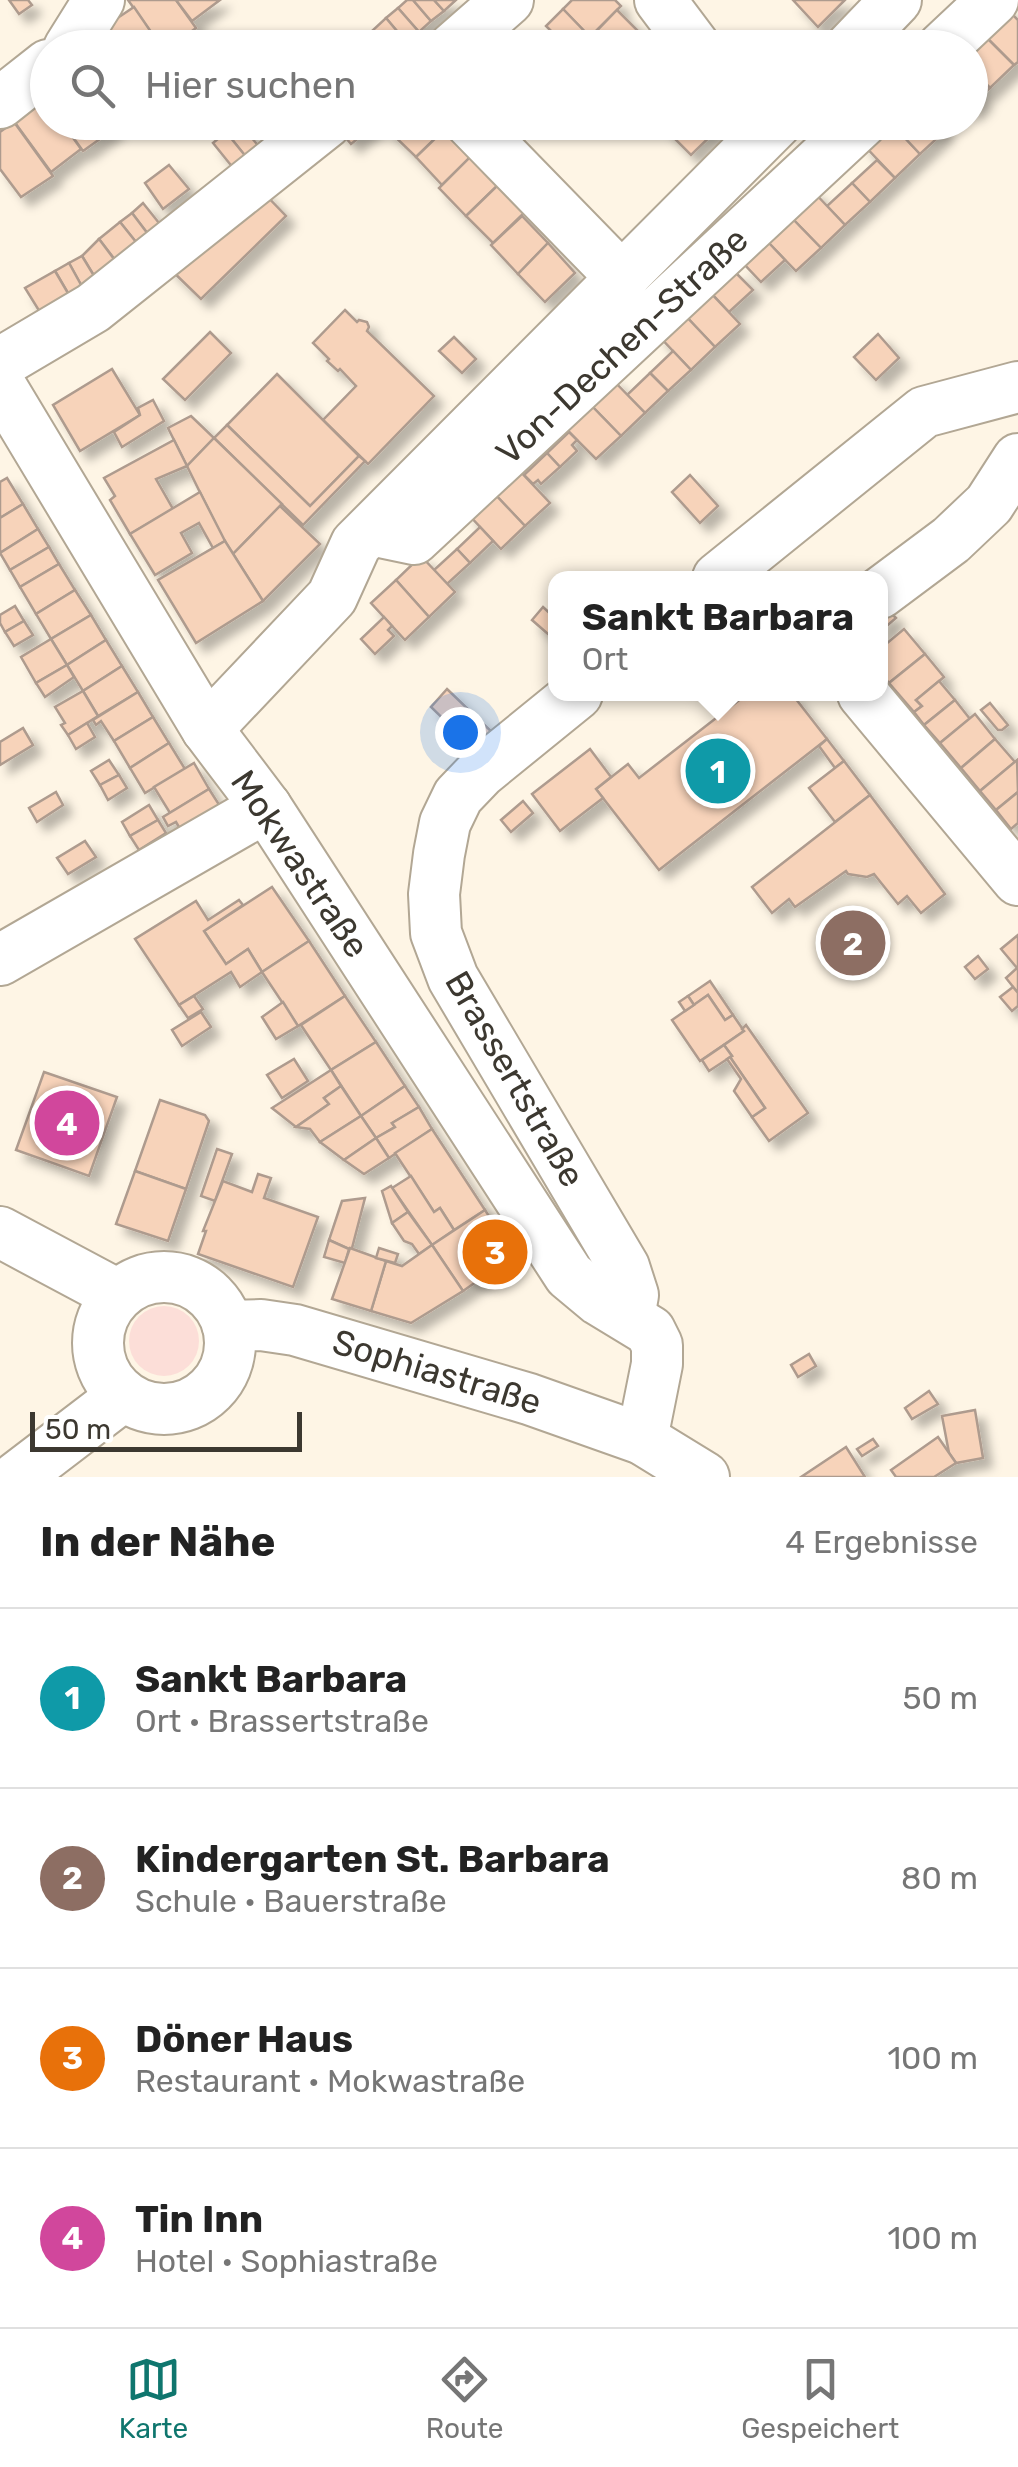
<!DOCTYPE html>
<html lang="de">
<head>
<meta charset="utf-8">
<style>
  body { margin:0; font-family:Rubik,sans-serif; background:#f2f2f2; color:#222 }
  .scale { position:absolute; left:30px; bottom:25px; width:272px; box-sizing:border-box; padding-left:10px; border:5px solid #3c3830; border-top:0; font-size:28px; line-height:35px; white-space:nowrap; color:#3c3830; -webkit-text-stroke:8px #fff; paint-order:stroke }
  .you { position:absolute; left:460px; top:732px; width:35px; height:35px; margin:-25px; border:8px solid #fff; border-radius:50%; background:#1a73e8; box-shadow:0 0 0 15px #1a73e833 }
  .badge { display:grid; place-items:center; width:65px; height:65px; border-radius:50%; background:#0f766e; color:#fff; font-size:32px; font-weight:700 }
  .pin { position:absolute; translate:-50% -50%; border:5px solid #fff; box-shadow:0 2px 10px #0006 }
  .popup { position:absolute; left:548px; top:571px; width:340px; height:130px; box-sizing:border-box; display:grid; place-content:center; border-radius:20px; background:#fff; filter:drop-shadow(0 2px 8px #0005); font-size:32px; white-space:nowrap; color:#767676 }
  .popup b { font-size:38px; color:#222 }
  .popup::after { content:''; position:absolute; left:50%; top:100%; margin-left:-20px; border:20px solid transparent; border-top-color:#fff }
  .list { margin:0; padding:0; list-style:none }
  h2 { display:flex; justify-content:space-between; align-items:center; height:130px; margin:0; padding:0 40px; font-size:42px }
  h2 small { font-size:32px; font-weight:400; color:#767676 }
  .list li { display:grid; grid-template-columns:65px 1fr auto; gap:30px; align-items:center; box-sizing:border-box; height:180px; padding:0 40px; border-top:2px solid #e0e0e0 }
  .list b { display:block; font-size:38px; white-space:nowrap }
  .list p { margin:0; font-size:32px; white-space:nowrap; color:#767676 }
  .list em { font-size:32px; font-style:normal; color:#767676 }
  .icon { flex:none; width:55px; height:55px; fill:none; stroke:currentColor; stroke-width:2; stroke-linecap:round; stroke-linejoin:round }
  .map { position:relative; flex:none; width:1018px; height:1477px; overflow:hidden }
  .search { position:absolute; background:#fff; box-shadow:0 2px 8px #0004; left:30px; right:30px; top:30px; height:110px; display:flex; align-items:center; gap:25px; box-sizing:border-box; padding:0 35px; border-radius:55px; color:#767676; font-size:38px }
  .sheet { height:850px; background:#fff }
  nav { display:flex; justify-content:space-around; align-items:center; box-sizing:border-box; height:140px; border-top:2px solid #e0e0e0; background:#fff; font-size:28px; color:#767676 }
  nav a { display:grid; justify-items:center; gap:5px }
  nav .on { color:#0f766e }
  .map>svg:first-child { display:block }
</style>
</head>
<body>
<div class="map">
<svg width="1018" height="1477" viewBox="0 0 1018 1477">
  <defs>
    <filter id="shadow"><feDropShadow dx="9" dy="9" stdDeviation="5" flood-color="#0004"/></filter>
  </defs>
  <rect width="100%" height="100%" fill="#fef5e5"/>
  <circle fill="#fcded8" cx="164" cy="1341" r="35"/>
  <g fill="#f7d3ba" stroke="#ae9b8e" stroke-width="2.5" filter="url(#shadow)">
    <path d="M 9,0 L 28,0 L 32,5 L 19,14 Z"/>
    <path d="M 128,0 L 176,0 L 196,28 L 169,48 L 162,48 Z"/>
    <path d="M 176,0 L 220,0 L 192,21 Z"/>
    <path d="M 407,0 L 413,0 L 431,21 L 419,32 L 398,8 Z"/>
    <path d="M 413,0 L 434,0 L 444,11 L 431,21 Z"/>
    <path d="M 434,0 L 456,0 L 444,11 Z"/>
    <path d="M 572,0 L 615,0 L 621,6 L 590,37 L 563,9 Z"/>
    <path d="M 793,0 L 845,0 L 818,27 Z"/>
    <path d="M 1004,6 L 1018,20 L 1018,62 L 1014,65 L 979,30 Z"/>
    <path d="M 134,7 L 162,48 L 114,48 L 101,29 Z"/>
    <path d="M 398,8 L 419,32 L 407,43 L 386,18 Z"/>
    <path d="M 563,9 L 590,37 L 580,48 L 568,48 L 546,26 Z"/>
    <path d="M 617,10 L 644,37 L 632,48 L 593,48 L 587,41 Z"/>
    <path d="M 386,18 L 407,43 L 401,48 L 388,48 L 373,30 Z"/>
    <path d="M 979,30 L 1014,65 L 990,88 L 970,68 L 970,48 Z"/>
    <path d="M 644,37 L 655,48 L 632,48 Z"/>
    <path d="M 972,70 L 990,88 L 980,97 L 970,87 Z"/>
    <path d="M 970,87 L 983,100 L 971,112 L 970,112 Z"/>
    <path d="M 43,97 L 48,103 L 48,122 L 62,122 L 81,149 L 51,172 L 13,120 Z"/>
    <path d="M 14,122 L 53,176 L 21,197 L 0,169 L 0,132 Z"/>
    <path d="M 62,122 L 109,122 L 114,129 L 83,151 Z"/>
    <path d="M 239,122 L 260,148 L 247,158 L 226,132 Z"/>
    <path d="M 342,122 L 373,122 L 371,128 L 351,144 L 337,127 Z"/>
    <path d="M 394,122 L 443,122 L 447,127 L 416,157 L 387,129 Z"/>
    <path d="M 670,122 L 720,122 L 722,125 L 691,155 L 664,128 Z"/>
    <path d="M 882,122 L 890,122 L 920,154 L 895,178 L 861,142 Z"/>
    <path d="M 890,122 L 937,122 L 945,131 L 920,154 Z"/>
    <path d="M 447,127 L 474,154 L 442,185 L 416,157 Z"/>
    <path d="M 226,132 L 247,158 L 234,169 L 213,143 Z"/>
    <path d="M 471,156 L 498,185 L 466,216 L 439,188 Z"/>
    <path d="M 877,160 L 895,178 L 870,202 L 852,183 Z"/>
    <path d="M 169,165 L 189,189 L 163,209 L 145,183 Z"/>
    <path d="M 852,183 L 870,202 L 845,225 L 827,206 Z"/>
    <path d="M 498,185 L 524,213 L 493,243 L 466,216 Z"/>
    <path d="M 259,188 L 286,216 L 201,299 L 166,265 Z"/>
    <path d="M 811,189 L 845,225 L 821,248 L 786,212 Z"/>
    <path d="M 143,203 L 163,228 L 151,238 L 132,213 Z"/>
    <path d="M 786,212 L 821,248 L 796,271 L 762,236 Z"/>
    <path d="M 132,213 L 151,238 L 140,247 L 120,222 Z"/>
    <path d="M 522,216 L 548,243 L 518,274 L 491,245 Z"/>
    <path d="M 120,222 L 140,247 L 119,265 L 99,239 Z"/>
    <path d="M 99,239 L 120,267 L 99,284 L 82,256 Z"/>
    <path d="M 768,242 L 785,260 L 761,282 L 744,264 Z"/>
    <path d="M 548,243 L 575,273 L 545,302 L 518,274 Z"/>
    <path d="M 82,256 L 99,284 L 85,292 L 69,263 Z"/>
    <path d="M 69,263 L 85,292 L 72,300 L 55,271 Z"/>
    <path d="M 55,271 L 72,300 L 43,317 L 25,288 Z"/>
    <path d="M 735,272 L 753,290 L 729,312 L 712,294 Z"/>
    <path d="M 706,288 L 740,324 L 715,347 L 681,311 Z"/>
    <path d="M 345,310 L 357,322 L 359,320 L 367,322 L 369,327 L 367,331 L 434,396 L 368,464 L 323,420 L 356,386 L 340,369 L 338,371 L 327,361 L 329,359 L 313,343 Z"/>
    <path d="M 681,311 L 715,347 L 691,370 L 657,334 Z"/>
    <path d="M 210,332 L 231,353 L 185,400 L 163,379 Z"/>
    <path d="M 878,334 L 899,358 L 876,380 L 854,357 Z"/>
    <path d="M 454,337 L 476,359 L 462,373 L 439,351 Z"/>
    <path d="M 673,351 L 691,370 L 668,391 L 650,373 Z"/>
    <path d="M 112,369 L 140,415 L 80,451 L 53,405 Z"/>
    <path d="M 650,373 L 668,391 L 645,413 L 627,395 Z"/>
    <path d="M 277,374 L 359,456 L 310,506 L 227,425 Z"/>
    <path d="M 611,378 L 645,413 L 621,436 L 586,400 Z"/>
    <path d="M 153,400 L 164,421 L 122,447 L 114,432 L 140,415 L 138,408 Z"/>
    <path d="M 586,400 L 621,436 L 596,459 L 561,424 Z"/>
    <path d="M 191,416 L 214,438 L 187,466 L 168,428 Z"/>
    <path d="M 227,425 L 310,506 L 359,456 L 365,461 L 303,525 L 214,438 Z"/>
    <path d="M 569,432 L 577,440 L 572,445 L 577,451 L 560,467 L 547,453 Z"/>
    <path d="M 214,438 L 282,504 L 233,554 L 222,537 L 187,466 Z"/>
    <path d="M 174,440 L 187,466 L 156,479 L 173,509 L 130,534 L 110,500 L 115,496 L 104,478 Z"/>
    <path d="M 547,453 L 560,467 L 541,484 L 538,480 L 533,484 L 524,475 Z"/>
    <path d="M 516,467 L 550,503 L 525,526 L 491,490 Z"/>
    <path d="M 690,475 L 718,506 L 700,523 L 672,492 Z"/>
    <path d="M 7,478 L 23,504 L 0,518 L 0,482 Z"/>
    <path d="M 491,490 L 525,526 L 501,549 L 467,513 Z"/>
    <path d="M 200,492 L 225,541 L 213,548 L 199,523 L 181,533 L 192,553 L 155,575 L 130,534 Z"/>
    <path d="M 23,504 L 38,529 L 0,553 L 0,518 Z"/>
    <path d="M 280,506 L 320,544 L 263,601 L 233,554 Z"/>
    <path d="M 480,527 L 493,541 L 470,563 L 457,549 Z"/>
    <path d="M 38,529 L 49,547 L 10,570 L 0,553 Z"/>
    <path d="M 225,541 L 263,601 L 196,643 L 158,580 Z"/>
    <path d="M 49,547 L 59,564 L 20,587 L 10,570 Z"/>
    <path d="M 457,549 L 470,563 L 447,584 L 434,570 Z"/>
    <path d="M 421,556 L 455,592 L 429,617 L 396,580 Z"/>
    <path d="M 59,564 L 75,590 L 36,614 L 20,587 Z"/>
    <path d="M 396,580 L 429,617 L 405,640 L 371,603 Z"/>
    <path d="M 75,590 L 91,615 L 51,639 L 36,614 Z"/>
    <path d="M 15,606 L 24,621 L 5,632 L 0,623 L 0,615 Z"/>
    <path d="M 543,607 L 556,619 L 556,641 L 532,620 Z"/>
    <path d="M 889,611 L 896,618 L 882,630 L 886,634 L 880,638 L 880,617 Z"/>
    <path d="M 91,615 L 106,640 L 67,665 L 51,639 Z"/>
    <path d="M 384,617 L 392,626 L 388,630 L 394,636 L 375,654 L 361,639 Z"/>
    <path d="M 24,621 L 33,635 L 14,646 L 5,632 Z"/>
    <path d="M 904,629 L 925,654 L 889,683 L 880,672 L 880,649 Z"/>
    <path d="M 51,639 L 67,665 L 36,683 L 21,657 Z"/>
    <path d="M 106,640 L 122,666 L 83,691 L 67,665 Z"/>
    <path d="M 925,654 L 944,677 L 916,700 L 922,706 L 914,712 L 889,683 Z"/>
    <path d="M 67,665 L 74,677 L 45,697 L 36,683 Z"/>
    <path d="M 122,666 L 138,692 L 98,716 L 83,691 Z"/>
    <path d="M 939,681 L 955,700 L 924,725 L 914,712 L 922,706 L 916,700 Z"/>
    <path d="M 447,689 L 493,733 L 476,751 L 431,707 Z"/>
    <path d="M 83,691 L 98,716 L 68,735 L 61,725 L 65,723 L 55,707 Z"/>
    <path d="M 138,692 L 153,717 L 114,741 L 101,721 L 96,725 L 93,720 Z"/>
    <path d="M 747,694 L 792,694 L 827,739 L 659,870 L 596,789 L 628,764 L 639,778 Z"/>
    <path d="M 955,700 L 970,719 L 940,743 L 924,725 Z"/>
    <path d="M 990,703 L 1008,725 L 1002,730 L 998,730 L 981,710 Z"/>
    <path d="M 975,714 L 995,739 L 961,768 L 940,743 Z"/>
    <path d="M 153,717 L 169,743 L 130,768 L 114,741 Z"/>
    <path d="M 87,723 L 95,737 L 76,749 L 68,735 Z"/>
    <path d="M 23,728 L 33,745 L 0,765 L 0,742 Z"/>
    <path d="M 827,739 L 844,761 L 835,768 L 819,746 Z"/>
    <path d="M 995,739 L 1015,762 L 980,791 L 961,768 Z"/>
    <path d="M 169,743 L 185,769 L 145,793 L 130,768 Z"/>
    <path d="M 590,749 L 611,777 L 596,789 L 603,798 L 560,831 L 532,794 Z"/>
    <path d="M 109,760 L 119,775 L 100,785 L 91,771 Z"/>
    <path d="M 1017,760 L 1018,792 L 996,810 L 980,791 Z"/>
    <path d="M 844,761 L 870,795 L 835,822 L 809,788 Z"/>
    <path d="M 194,763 L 209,789 L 170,813 L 154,787 Z"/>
    <path d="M 119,775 L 127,788 L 108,800 L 100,785 Z"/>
    <path d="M 209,789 L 225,814 L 186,839 L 176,822 L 168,826 L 163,817 Z"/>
    <path d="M 56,792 L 63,805 L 37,822 L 29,808 Z"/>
    <path d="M 1018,792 L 1018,823 L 1011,829 L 996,810 Z"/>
    <path d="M 870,795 L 945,894 L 921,913 L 907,896 L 898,904 L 874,874 L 867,877 L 848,874 L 846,871 L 795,907 L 789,899 L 772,913 L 752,887 Z"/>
    <path d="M 523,801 L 533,813 L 511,832 L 501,820 Z"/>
    <path d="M 149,805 L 158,820 L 130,836 L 122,822 Z"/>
    <path d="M 158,820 L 166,833 L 139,850 L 130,836 Z"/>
    <path d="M 85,841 L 96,857 L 68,874 L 57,858 Z"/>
    <path d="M 272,887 L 309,941 L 262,972 L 248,949 L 226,964 L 204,931 Z"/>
    <path d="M 239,900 L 243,905 L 204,931 L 226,964 L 248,949 L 262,972 L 240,987 L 231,972 L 179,1005 L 135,939 L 196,901 L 208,920 Z"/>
    <path d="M 1018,935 L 1018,967 L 1017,968 L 1001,949 Z"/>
    <path d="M 309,941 L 345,996 L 298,1026 L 262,972 Z"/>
    <path d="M 978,956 L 988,969 L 975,979 L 965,967 Z"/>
    <path d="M 1018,967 L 1018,993 L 1006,978 Z"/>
    <path d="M 710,981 L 733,1015 L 725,1020 L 708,995 L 694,1005 L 688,996 Z"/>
    <path d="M 1013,987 L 1018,993 L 1018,1006 L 1012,1011 L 1000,997 Z"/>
    <path d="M 708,995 L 725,1020 L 733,1015 L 744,1031 L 700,1061 L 672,1020 Z"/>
    <path d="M 194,996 L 203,1009 L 188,1018 L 179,1005 Z"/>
    <path d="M 345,996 L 376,1042 L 331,1070 L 301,1025 Z"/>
    <path d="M 688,996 L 694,1005 L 685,1011 L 679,1002 Z"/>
    <path d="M 283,1002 L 298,1026 L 276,1039 L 262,1017 Z"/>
    <path d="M 201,1012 L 211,1027 L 182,1046 L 172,1030 Z"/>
    <path d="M 746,1025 L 808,1113 L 769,1141 L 752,1117 L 765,1108 L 730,1057 L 732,1056 L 724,1045 L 744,1031 L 742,1029 Z"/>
    <path d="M 376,1042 L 405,1086 L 361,1116 L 331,1070 Z"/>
    <path d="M 724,1045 L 732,1056 L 709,1071 L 702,1060 Z"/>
    <path d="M 730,1057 L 765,1108 L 752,1117 L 734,1091 L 741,1079 L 727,1059 Z"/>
    <path d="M 294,1059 L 308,1081 L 282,1098 L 267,1075 Z"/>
    <path d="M 331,1070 L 341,1086 L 324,1098 L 329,1104 L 296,1127 L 272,1108 Z"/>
    <path d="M 44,1072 L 117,1097 L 89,1176 L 16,1150 Z"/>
    <path d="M 341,1086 L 361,1116 L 320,1142 L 310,1129 L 296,1127 L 329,1104 L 324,1098 Z"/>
    <path d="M 405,1086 L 419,1107 L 392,1123 L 395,1127 L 376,1138 L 361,1116 Z"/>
    <path d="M 160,1100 L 205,1115 L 209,1121 L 186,1189 L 135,1171 Z"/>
    <path d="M 419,1107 L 432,1129 L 389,1158 L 376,1138 L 395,1127 L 392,1123 Z"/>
    <path d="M 361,1116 L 376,1138 L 344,1160 L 320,1142 Z"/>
    <path d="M 432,1129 L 485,1210 L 454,1230 L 440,1208 L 434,1212 L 395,1153 Z"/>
    <path d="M 376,1138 L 389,1158 L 364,1174 L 344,1160 Z"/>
    <path d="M 217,1149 L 232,1154 L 215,1201 L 201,1196 Z"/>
    <path d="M 135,1171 L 186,1189 L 168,1241 L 116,1224 Z"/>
    <path d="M 258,1174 L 271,1178 L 264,1198 L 318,1217 L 293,1287 L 198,1254 L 206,1231 L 203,1231 L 223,1181 L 252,1192 Z"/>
    <path d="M 411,1176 L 434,1212 L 440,1208 L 454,1230 L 432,1245 L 392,1188 Z"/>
    <path d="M 391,1186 L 408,1212 L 392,1223 L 382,1191 Z"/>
    <path d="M 365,1198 L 352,1248 L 349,1249 L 329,1240 L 342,1201 Z"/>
    <path d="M 485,1210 L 510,1249 L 509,1259 L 463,1291 L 432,1245 Z"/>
    <path d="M 408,1212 L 432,1245 L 419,1254 L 412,1244 L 404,1241 L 392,1223 Z"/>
    <path d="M 329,1240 L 349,1249 L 345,1263 L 324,1257 Z"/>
    <path d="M 432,1245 L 463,1291 L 411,1323 L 371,1311 L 386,1261 L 402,1266 Z"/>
    <path d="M 350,1248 L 386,1261 L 371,1311 L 332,1299 Z"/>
    <path d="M 379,1248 L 398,1254 L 395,1263 L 376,1258 Z"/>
    <path d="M 809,1354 L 816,1366 L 798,1377 L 791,1365 Z"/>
    <path d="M 929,1391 L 938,1404 L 912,1419 L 905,1408 Z"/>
    <path d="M 975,1410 L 983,1458 L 956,1463 L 949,1453 L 942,1416 Z"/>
    <path d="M 938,1437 L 956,1463 L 934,1477 L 896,1477 L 891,1470 Z"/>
    <path d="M 873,1439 L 878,1446 L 862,1456 L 857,1449 Z"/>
    <path d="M 846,1447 L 865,1477 L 801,1477 Z"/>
  </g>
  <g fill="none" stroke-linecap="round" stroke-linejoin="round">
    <g stroke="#b2a794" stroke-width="54">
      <g id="minor">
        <path d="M 660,0 L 696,48"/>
        <path d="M 69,48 L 99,0"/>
        <path d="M 453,48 L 508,0"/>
        <path d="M 850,48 L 896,0"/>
        <path d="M 942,48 L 993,0"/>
        <path d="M 0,103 L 48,65"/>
        <path d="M 470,122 L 623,279"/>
        <path d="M 0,363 L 93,308 L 327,122"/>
        <path d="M 0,385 L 207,729 L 266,807 L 569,1275 L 599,1300 L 650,1331 L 657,1345 L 657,1364 L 642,1439"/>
        <path d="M 371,530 L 414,539 L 862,122"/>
        <path d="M 718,578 L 924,412 L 1018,387"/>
        <path d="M 880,593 L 951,540 L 989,504 L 1018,459"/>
        <path d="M 577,694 L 481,772 L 458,796 L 445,823 L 439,854 L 434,894 L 436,933 L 453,978 L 624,1267 L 633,1295 L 629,1317"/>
        <path d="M 863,694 L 1018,880"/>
        <path d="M 207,729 L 332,597 L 356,544 L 777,122"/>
        <path d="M 0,960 L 266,807"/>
        <path d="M 0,1232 L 118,1295"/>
        <circle cx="164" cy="1343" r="66"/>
        <path d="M 228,1326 L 261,1325 L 295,1330 L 529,1399 L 642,1439 L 704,1477"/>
        <path d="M 17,1477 L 123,1396"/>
      </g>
    </g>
    <use href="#minor" stroke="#fff" stroke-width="50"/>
  </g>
  <g text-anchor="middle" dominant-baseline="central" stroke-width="10" stroke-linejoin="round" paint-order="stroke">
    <g font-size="35" fill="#3c3830" stroke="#fff">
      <text transform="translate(622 346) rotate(-43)">Von-Dechen-Straße</text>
      <text transform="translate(300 864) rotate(56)">Mokwastraße</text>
      <text transform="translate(515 1079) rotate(60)">Brassertstraße</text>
      <text transform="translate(437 1372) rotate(17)">Sophiastraße</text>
    </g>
  </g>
</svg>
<div class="scale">50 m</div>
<div class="you"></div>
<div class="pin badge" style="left:718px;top:771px;background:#0f9aa8">1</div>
<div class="popup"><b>Sankt Barbara</b>Ort</div>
<div class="pin badge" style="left:853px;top:943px;background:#8d6e63">2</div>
<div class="pin badge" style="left:495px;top:1252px;background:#e8710a">3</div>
<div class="pin badge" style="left:67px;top:1123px;background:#d1479c">4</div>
<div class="search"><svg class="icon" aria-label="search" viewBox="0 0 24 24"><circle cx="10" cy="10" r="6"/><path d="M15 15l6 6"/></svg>Hier suchen</div>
</div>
<section class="sheet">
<h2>In der Nähe<small>4 Ergebnisse</small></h2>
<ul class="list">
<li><span class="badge" style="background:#0f9aa8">1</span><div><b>Sankt Barbara</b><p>Ort · Brassertstraße</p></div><em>50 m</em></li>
<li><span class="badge" style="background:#8d6e63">2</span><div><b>Kindergarten St. Barbara</b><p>Schule · Bauerstraße</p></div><em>80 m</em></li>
<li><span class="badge" style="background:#e8710a">3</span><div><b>Döner Haus</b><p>Restaurant · Mokwastraße</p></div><em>100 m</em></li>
<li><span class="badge" style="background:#d1479c">4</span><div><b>Tin Inn</b><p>Hotel · Sophiastraße</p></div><em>100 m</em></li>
</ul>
</section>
<nav>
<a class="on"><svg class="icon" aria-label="map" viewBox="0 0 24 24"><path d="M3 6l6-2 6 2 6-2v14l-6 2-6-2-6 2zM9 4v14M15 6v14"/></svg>Karte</a>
<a><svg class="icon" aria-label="directions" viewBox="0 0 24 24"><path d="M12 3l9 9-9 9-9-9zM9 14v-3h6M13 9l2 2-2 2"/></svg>Route</a>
<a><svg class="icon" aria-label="saved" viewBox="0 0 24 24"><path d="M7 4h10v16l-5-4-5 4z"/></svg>Gespeichert</a>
</nav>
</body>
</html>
